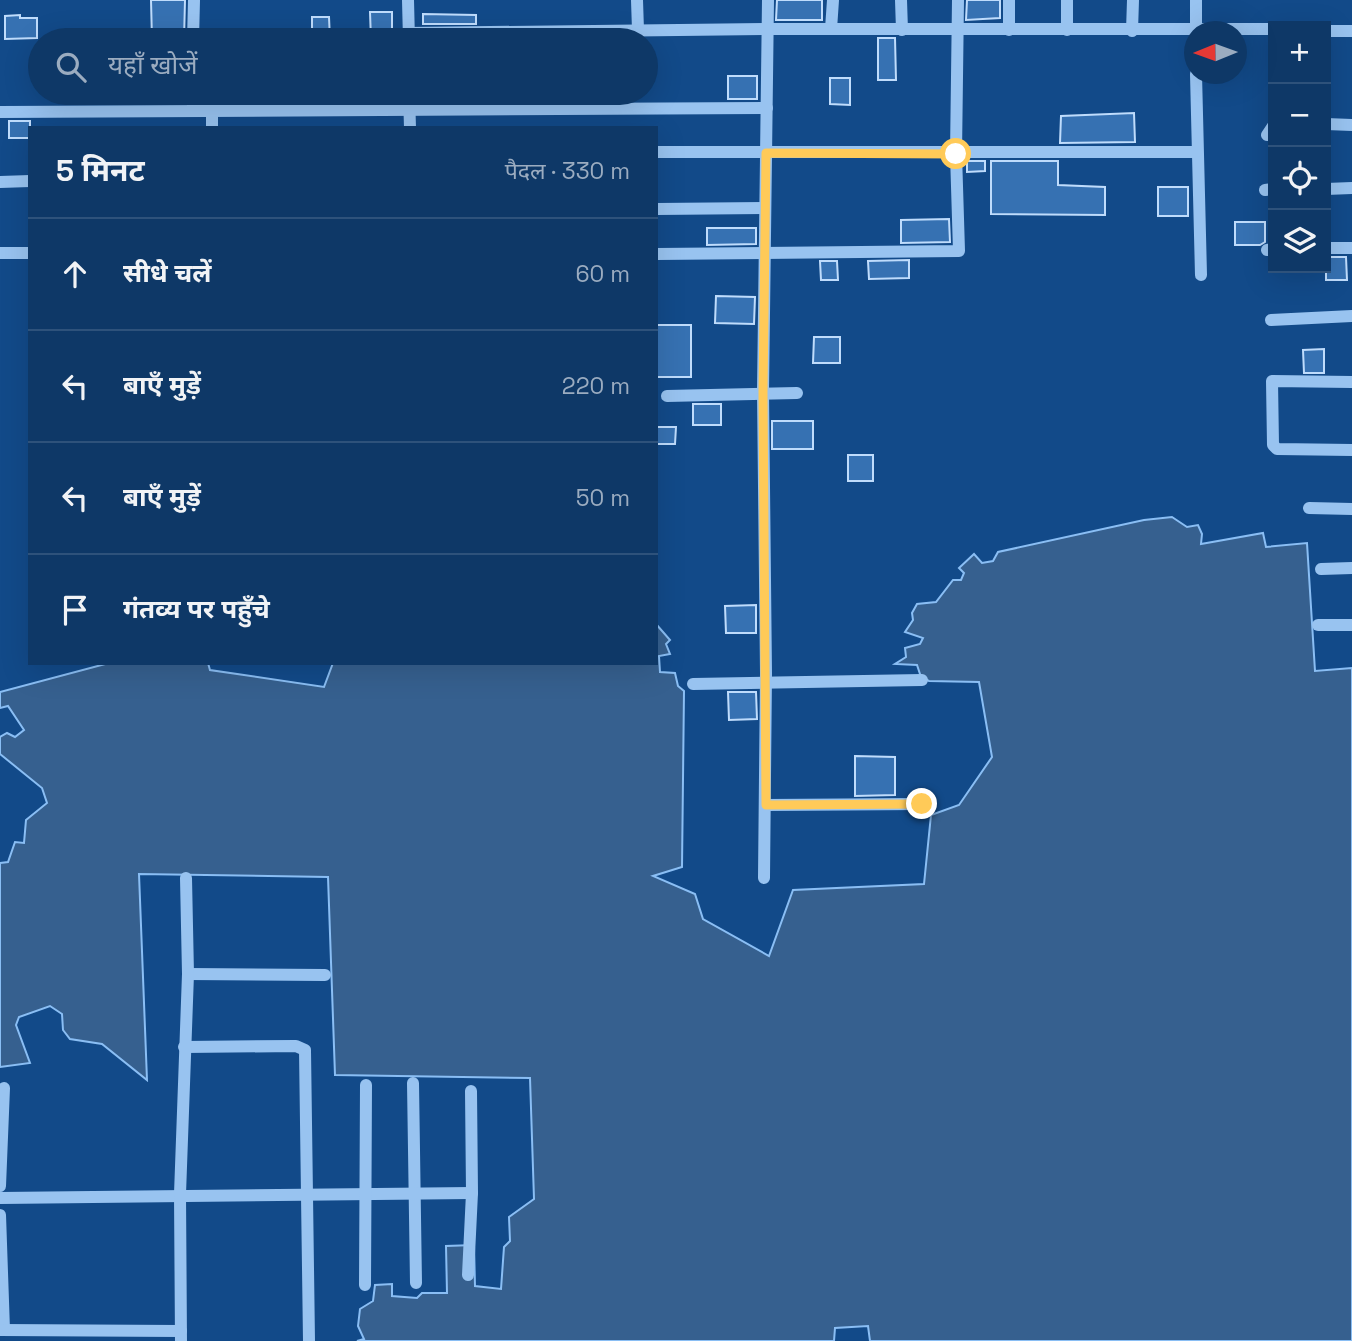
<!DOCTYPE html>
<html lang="hi">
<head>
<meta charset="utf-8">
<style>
  body { margin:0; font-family:"Space Grotesk","Noto Sans Devanagari",sans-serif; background:#173f6d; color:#f1f3f6 }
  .controls { position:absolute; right:21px; top:21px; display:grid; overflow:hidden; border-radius:0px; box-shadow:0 7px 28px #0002 }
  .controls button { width:63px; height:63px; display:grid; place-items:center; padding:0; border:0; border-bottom:2px solid #2e527b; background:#0e3867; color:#f1f3f6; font:35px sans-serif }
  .compass { position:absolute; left:1184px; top:21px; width:63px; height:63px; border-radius:50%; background:#0e3867; box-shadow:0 7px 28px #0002; rotate:269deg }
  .stop { position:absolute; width:21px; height:21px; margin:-16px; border:5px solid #ffca58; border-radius:50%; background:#fff }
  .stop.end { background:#ffca58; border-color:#fff; box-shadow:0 2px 7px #0008 }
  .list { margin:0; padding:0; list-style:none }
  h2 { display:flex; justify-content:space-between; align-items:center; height:91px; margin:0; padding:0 28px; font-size:30px }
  h2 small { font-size:23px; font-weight:400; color:#9bacc0 }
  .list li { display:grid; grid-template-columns:46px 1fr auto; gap:21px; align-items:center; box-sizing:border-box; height:112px; padding:0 28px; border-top:2px solid #2e527b }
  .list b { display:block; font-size:26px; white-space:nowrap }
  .list em { font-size:23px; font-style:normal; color:#9bacc0 }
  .icon { flex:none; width:38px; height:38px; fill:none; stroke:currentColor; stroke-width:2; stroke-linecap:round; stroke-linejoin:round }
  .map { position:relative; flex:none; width:1352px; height:1341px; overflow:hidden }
  .search { position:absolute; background:#0e3867; box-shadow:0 7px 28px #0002; left:28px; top:28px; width:630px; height:77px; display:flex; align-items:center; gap:18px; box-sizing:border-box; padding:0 24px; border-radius:38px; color:#9bacc0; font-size:26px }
  .panel { position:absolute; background:#0e3867; box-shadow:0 7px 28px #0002; left:28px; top:126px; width:630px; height:539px; border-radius:0px }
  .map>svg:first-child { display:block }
</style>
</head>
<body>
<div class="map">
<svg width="1352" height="1341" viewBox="0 0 1352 1341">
  <rect width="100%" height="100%" fill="#124a89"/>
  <path fill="#36608f" stroke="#8abef4" stroke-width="2" d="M 1172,517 L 1187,527 L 1198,525 L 1202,534 L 1201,544 L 1263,533 L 1266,547 L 1307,543 L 1315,671 L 1352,668 L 1352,1341 L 870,1341 L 868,1326 L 835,1328 L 834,1341 L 357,1341 L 364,1339 L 358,1326 L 360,1309 L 373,1301 L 375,1285 L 392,1284 L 392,1296 L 417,1298 L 422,1293 L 447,1293 L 446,1246 L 474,1245 L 475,1286 L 501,1289 L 504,1247 L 510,1241 L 509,1217 L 534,1199 L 530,1078 L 335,1075 L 328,877 L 139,874 L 147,1080 L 102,1044 L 70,1039 L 63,1030 L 62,1014 L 50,1006 L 19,1017 L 16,1025 L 30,1063 L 0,1067 L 0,863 L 8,862 L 15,842 L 24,843 L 26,820 L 47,803 L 42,788 L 0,754 L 0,737 L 7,733 L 15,737 L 24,730 L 8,706 L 0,708 L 0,692 L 109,663 L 208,663 L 210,670 L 324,687 L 333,663 L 656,663 L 656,624 L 670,640 L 666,644 L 670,654 L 659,656 L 660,672 L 675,673 L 678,686 L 684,691 L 682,867 L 653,876 L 695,894 L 703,919 L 769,956 L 793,890 L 924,884 L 931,815 L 959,805 L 992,757 L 979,682 L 929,681 L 921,677 L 917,665 L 895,664 L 906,657 L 905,648 L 920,644 L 923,638 L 905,632 L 913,620 L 912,613 L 917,604 L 936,602 L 953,580 L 961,580 L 964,573 L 959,568 L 974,554 L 982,563 L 993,561 L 998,552 L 1144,520 Z"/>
  <g fill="#3671b2" stroke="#bfdcfc" stroke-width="2">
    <path d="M 151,0 L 185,0 L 184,40 L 152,40 Z"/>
    <path d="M 777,0 L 822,0 L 822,20 L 776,20 Z"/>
    <path d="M 967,0 L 1000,0 L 1000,18 L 966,20 Z"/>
    <path d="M 370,12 L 392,12 L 392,40 L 371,40 Z"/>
    <path d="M 423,14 L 476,15 L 476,24 L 423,24 Z"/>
    <path d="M 20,15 L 20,18 L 37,18 L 37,38 L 5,39 L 5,16 Z"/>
    <path d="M 312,17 L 329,17 L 330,40 L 312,40 Z"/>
    <path d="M 878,38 L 895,38 L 896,80 L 878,80 Z"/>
    <rect x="728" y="76" width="29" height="23"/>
    <path d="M 830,78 L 850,78 L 850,105 L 830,104 Z"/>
    <path d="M 1134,113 L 1135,142 L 1060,143 L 1061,116 Z"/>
    <rect x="9" y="121" width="21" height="17"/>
    <path d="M 967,161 L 985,161 L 985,171 L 967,172 Z"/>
    <path d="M 991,161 L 1058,161 L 1058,185 L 1105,187 L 1105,215 L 991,214 Z"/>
    <rect x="1158" y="187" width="30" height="29"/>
    <path d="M 949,219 L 950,242 L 901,243 L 901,220 Z"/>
    <path d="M 1235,222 L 1265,222 L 1265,242 L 1260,245 L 1235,245 Z"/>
    <path d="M 707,228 L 756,228 L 756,244 L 707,245 Z"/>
    <path d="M 1326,257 L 1346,257 L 1347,280 L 1326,280 Z"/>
    <path d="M 909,260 L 909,278 L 869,279 L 868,261 Z"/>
    <path d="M 820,261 L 837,261 L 838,280 L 821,280 Z"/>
    <path d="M 716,296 L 755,297 L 754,324 L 715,323 Z"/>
    <rect x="656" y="325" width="35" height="52"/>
    <path d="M 814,337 L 840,337 L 840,363 L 813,363 Z"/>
    <path d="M 1324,349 L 1324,373 L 1304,373 L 1303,350 Z"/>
    <rect x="693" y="404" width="28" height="21"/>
    <rect x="772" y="421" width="41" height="28"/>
    <path d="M 656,427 L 676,427 L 675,444 L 656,444 Z"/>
    <rect x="848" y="455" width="25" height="26"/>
    <path d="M 756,605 L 756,633 L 726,633 L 725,606 Z"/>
    <path d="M 728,692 L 756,692 L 757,719 L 729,720 Z"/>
    <path d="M 855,756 L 895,757 L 895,795 L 855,796 Z"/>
  </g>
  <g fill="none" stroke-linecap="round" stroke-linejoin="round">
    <g stroke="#98c3f0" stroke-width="12">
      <path d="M 408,0 L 409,40"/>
      <path d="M 637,0 L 638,30"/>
      <path d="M 901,0 L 902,30"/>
      <path d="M 1009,0 L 1009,30"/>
      <path d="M 1067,0 L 1067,30"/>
      <path d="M 831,29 L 833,0"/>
      <path d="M 1132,31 L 1133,0"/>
      <path d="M 1326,31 L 1352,31"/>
      <path d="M 1196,32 L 1196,0"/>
      <path d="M 408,33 L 768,29 L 1273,29"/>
      <path d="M 193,40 L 194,0"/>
      <path d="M 1196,74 L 1201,275"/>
      <path d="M 409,93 L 410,128"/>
      <path d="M 193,109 L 193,93"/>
      <path d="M 212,109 L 212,128"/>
      <path d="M 0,112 L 767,108"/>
      <path d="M 1326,124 L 1352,125"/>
      <path d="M 1267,135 L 1273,126"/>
      <path d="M 656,152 L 1196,152"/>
      <path d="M 0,182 L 30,181"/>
      <path d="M 1326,189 L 1352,188"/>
      <path d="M 1265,190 L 1273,189"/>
      <path d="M 656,209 L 765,208"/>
      <path d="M 1326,248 L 1352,248"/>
      <path d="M 1267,250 L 1273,249"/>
      <path d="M 0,253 L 30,253"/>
      <path d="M 656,254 L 959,251 L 956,154 L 958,0"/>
      <path d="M 1271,320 L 1352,316"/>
      <path d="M 1352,382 L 1272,381 L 1273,445 L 1277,449 L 1352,450"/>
      <path d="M 667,396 L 797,393"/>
      <path d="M 1309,508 L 1352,509"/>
      <path d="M 1321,569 L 1352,568"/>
      <path d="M 1318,625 L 1352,625"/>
      <path d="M 693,684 L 922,680"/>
      <path d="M 766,805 L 922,804"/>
      <path d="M 764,878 L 766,673 L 763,392 L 768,0"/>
      <path d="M 188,974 L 325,975"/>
      <path d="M 184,1047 L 296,1046 L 305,1050 L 309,1341"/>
      <path d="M 413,1083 L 416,1283"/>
      <path d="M 0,1186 L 4,1088"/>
      <path d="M 0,1198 L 472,1193"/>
      <path d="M 0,1215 L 4,1330"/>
      <path d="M 468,1275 L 472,1193 L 471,1091"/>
      <path d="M 365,1285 L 366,1085"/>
      <path d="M 0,1330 L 181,1331"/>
      <path d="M 181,1341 L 180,1194 L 188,974 L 186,878"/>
    </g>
  </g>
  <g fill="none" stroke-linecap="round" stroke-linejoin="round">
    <path stroke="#ffca58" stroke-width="9" d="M 922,804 L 766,805 L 763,392 L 766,153 L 956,154"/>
  </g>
</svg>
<div class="controls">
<button>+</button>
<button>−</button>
<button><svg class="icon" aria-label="locate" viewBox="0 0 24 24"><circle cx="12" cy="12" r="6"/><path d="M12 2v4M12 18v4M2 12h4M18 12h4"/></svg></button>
<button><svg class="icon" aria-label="layers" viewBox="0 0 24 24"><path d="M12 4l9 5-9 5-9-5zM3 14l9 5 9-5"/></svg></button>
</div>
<svg class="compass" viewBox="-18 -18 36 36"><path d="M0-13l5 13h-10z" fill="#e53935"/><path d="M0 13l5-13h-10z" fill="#9bacc0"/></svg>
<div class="stop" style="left:956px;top:154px"></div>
<div class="stop end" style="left:922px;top:804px"></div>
<div class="search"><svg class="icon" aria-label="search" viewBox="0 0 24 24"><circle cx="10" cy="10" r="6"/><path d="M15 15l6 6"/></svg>यहाँ खोजें</div>
<section class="panel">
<h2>5 मिनट<small>पैदल · 330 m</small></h2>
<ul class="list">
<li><svg class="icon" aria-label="ahead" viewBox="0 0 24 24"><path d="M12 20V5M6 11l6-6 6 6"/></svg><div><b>सीधे चलें</b></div><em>60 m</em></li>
<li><svg class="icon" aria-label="left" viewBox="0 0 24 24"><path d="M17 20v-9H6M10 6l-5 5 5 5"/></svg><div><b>बाएँ मुड़ें</b></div><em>220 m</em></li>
<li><svg class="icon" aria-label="left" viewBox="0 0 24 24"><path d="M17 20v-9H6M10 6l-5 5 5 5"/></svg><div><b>बाएँ मुड़ें</b></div><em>50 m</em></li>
<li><svg class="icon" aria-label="arrive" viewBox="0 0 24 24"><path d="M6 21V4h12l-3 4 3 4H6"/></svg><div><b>गंतव्य पर पहुँचे</b></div></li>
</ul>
</section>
</div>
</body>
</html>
